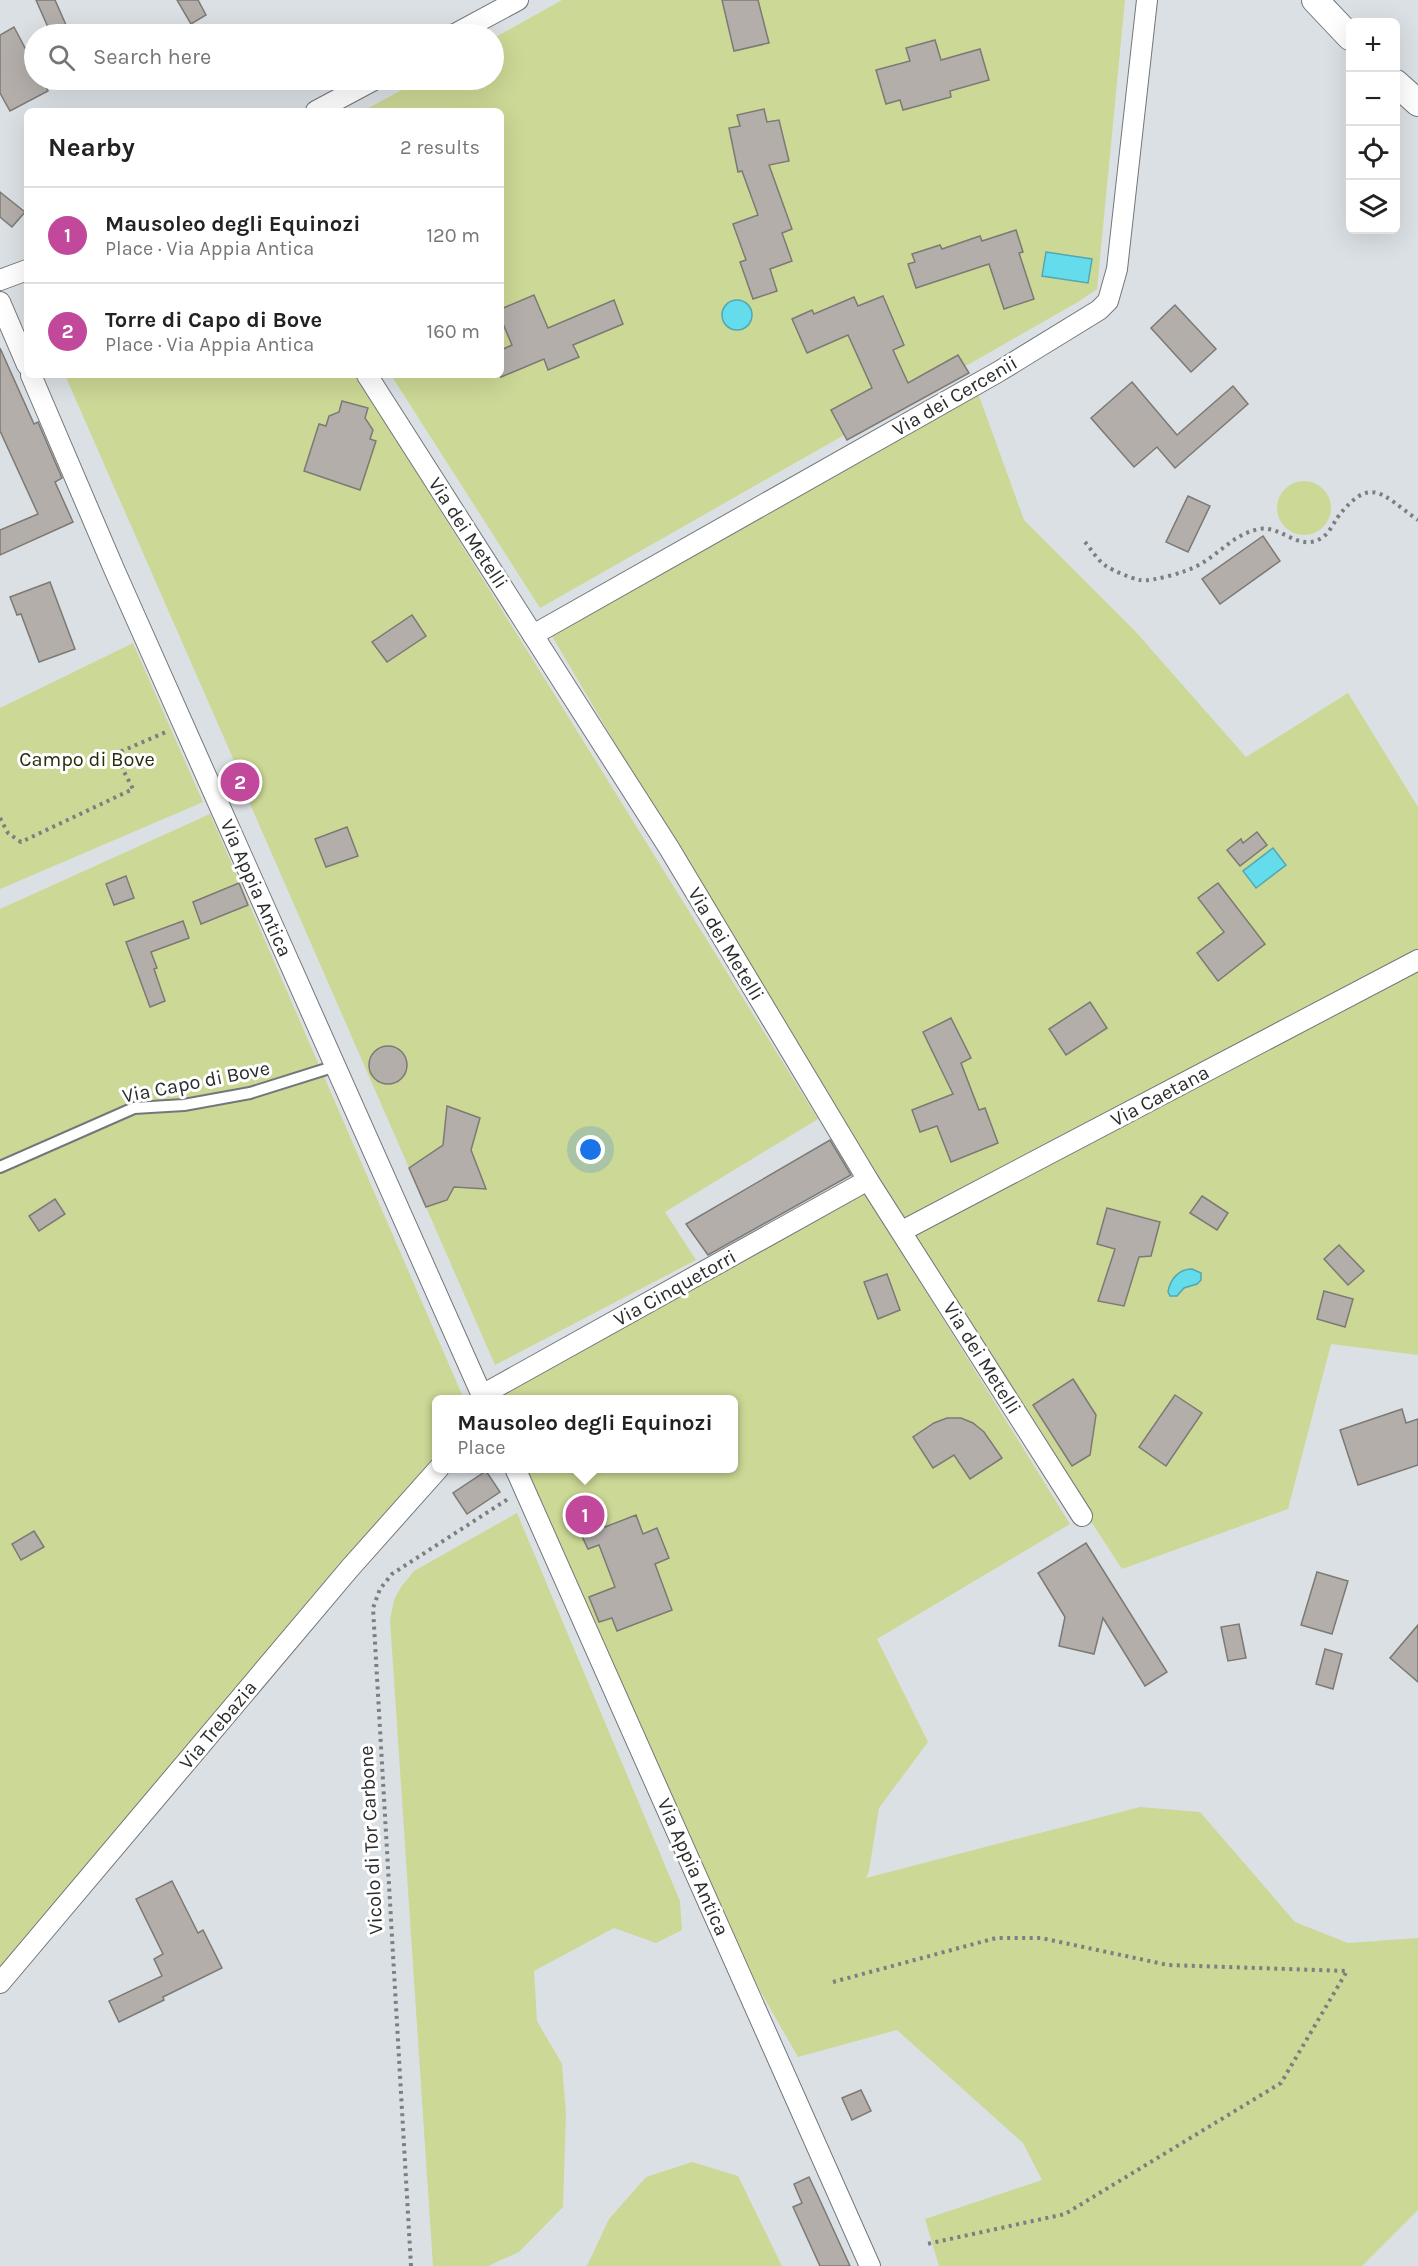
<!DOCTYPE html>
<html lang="en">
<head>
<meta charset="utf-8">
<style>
  body { margin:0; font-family:Karla,sans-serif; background:#f2f2f2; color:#222 }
  .controls { position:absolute; right:18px; top:18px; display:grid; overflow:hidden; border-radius:9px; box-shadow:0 6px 24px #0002 }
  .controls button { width:54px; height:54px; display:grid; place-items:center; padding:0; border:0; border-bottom:2px solid #e0e0e0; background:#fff; color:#222; font:30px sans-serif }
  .you { position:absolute; left:591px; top:1150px; width:21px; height:21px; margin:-15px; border:4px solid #fff; border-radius:50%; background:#1a73e8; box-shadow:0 0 0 9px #1a73e833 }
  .badge { display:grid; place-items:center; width:39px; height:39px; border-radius:50%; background:#c1489b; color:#fff; font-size:20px; font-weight:700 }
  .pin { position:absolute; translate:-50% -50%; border:3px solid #fff; box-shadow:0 2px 6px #0006 }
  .popup { position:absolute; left:432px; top:1395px; width:306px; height:78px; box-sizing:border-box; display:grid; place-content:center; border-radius:9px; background:#fff; filter:drop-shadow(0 2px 4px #0005); font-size:20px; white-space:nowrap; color:#767676 }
  .popup b { font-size:22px; color:#222 }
  .popup::after { content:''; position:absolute; left:50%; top:100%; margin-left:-12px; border:12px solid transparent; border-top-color:#fff }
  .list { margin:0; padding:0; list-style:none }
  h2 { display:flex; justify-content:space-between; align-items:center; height:78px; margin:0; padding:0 24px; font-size:26px }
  h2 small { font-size:20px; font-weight:400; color:#767676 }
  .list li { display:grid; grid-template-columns:39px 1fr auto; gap:18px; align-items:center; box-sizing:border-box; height:96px; padding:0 24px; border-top:2px solid #e0e0e0 }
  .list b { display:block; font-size:22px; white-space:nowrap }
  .list p { margin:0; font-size:20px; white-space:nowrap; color:#767676 }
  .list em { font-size:20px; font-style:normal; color:#767676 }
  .icon { flex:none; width:33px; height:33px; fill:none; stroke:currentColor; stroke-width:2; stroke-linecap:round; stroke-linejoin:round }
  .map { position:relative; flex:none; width:1418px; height:2266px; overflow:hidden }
  .search { position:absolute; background:#fff; box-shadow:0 6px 24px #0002; left:24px; top:24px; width:480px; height:66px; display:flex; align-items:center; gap:15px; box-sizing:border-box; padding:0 21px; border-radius:33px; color:#767676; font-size:22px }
  .panel { position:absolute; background:#fff; box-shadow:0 6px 24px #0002; left:24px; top:108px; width:480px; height:270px; border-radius:9px }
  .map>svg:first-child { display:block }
</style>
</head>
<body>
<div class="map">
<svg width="1418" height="2266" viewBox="0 0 1418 2266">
  <rect width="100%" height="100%" fill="#dbe0e4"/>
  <g fill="#ccd895">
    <path d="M 562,0 L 1125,0 L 1097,289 L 1078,302 L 540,608 L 391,375 L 501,375 L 501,111 L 363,111 L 420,80 L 494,80 L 494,38 Z"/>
    <path d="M 65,375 L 356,375 L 818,1119 L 665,1212 L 696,1260 L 495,1365 L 244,790 L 251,786 L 244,771 L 239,772 Z"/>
    <path d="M 978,393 L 1024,520 L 1135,631 L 1246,757 L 1348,693 L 1418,807 L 1418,1355 L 1331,1344 L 1288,1509 L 1122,1569 L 902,1231 L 552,636 Z"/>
    <circle cx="1304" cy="508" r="27"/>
    <path d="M 133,643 L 203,802 L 0,889 L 0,708 Z"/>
    <path d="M 210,814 L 464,1399 L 436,1400 L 436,1455 L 0,1967 L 0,909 Z"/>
    <path d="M 865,1193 L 1070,1524 L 877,1639 L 928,1742 L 879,1808 L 869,1871 L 866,1878 L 1140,1807 L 1200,1812 L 1295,1922 L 1348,1943 L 1418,1938 L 1418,2210 L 1362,2266 L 939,2266 L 925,2219 L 1042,2180 L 1023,2143 L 897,2030 L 798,2057 L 754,1980 L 585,1609 L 525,1469 L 734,1468 L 734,1400 L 496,1400 L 495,1398 Z"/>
    <path d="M 517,1513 L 680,1901 L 682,1930 L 656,1943 L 614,1928 L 534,1971 L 537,2021 L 562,2064 L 566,2113 L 563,2207 L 519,2252 L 488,2266 L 433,2266 L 390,1620 L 394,1600 L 401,1587 L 414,1571 Z"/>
    <path d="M 692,2162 L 738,2176 L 782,2266 L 587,2266 L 609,2219 L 646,2177 Z"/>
  </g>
  <g fill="#65dceb" stroke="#53a7b2" stroke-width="1.5">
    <path d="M 1046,252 L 1092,259 L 1088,283 L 1042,276 Z"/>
    <circle cx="737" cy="315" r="15"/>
    <path d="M 1273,848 L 1286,865 L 1256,888 L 1243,871 Z"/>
    <path d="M 1192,1269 L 1201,1273 L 1201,1280 L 1197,1284 L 1184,1288 L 1177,1296 L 1170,1296 L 1168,1292 C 1170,1279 1179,1269 1192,1269 Z"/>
  </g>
  <g fill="#b3aeaa" stroke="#7d7975" stroke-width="1.5">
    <path d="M 36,0 L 55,0 L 70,34 L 51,34 Z"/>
    <path d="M 177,0 L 198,0 L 206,15 L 191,24 Z"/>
    <path d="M 722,0 L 758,0 L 769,43 L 734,51 Z"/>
    <path d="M 14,27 L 34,65 L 34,80 L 42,80 L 48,91 L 10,111 L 0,93 L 0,35 Z"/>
    <path d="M 935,40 L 941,60 L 980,49 L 989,80 L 950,91 L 951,97 L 903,110 L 900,100 L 886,104 L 876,70 L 910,61 L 906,48 Z"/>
    <path d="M 764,109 L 767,122 L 779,120 L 789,161 L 769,165 L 792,229 L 782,233 L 792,261 L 770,269 L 777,291 L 753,299 L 740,262 L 746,260 L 733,224 L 758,215 L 742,171 L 738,172 L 729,128 L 740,126 L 737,115 Z"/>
    <path d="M 0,192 L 25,212 L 12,227 L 0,217 Z"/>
    <path d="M 1016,230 L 1023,252 L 1019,253 L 1034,299 L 1004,309 L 989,264 L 916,288 L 908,264 L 915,262 L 912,254 L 940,245 L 942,249 L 980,236 L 982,241 Z"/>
    <path d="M 534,295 L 548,328 L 614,300 L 623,324 L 573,345 L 579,357 L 548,370 L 544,359 L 501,377 L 501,350 L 512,345 L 501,319 L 501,309 Z"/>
    <path d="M 883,296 L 904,345 L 893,350 L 908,383 L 958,355 L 969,373 L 847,440 L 831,410 L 872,388 L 848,335 L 807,353 L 792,319 L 812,310 L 814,314 L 854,297 L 858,306 Z"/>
    <path d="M 1175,305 L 1216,349 L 1191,372 L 1151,328 Z"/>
    <path d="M 0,348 L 34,424 L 38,422 L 62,478 L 55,482 L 73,522 L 0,555 L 0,530 L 38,514 L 0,431 Z"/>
    <path d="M 1132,382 L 1177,435 L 1233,386 L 1248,404 L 1175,468 L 1157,447 L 1134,467 L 1091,418 Z"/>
    <path d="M 342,401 L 368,408 L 365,418 L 373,430 L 370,439 L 376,441 L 360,490 L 304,471 L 319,424 L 326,426 L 329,416 L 339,412 Z"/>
    <path d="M 1188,496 L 1210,506 L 1188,552 L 1166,542 Z"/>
    <path d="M 1263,536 L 1280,561 L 1220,604 L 1202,579 Z"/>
    <path d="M 50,582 L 75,649 L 39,662 L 21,614 L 17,615 L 10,597 Z"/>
    <path d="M 412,615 L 426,636 L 387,662 L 372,642 Z"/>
    <path d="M 347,827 L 358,856 L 326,867 L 315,839 Z"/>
    <path d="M 1257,832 L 1267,845 L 1240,866 L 1227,850 L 1241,839 L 1243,843 Z"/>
    <path d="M 126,876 L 134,898 L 114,905 L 106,884 Z"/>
    <path d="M 239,883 L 248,905 L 201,924 L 193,902 Z"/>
    <path d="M 1218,883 L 1265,944 L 1218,981 L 1197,953 L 1224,932 L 1198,898 Z"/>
    <path d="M 183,921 L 189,938 L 151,952 L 157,968 L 154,969 L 165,1001 L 150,1007 L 126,942 Z"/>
    <path d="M 1090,1002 L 1107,1028 L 1066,1055 L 1049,1029 Z"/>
    <path d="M 951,1018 L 971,1058 L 961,1063 L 979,1110 L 985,1108 L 998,1143 L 951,1162 L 937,1126 L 920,1132 L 912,1110 L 953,1094 L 923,1032 Z"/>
    <circle cx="388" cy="1065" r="19"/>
    <path d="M 447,1106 L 480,1118 L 471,1150 L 486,1189 L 454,1187 L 447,1200 L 426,1207 L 409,1168 L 443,1145 Z"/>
    <path d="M 830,1140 L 851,1175 L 708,1255 L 686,1224 Z"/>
    <path d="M 1202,1196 L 1228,1213 L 1217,1230 L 1190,1213 Z"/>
    <path d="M 55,1199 L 65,1214 L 39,1231 L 29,1216 Z"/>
    <path d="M 1107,1208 L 1160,1222 L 1151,1256 L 1139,1257 L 1124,1306 L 1098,1301 L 1115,1249 L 1097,1244 Z"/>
    <path d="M 1339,1245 L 1364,1271 L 1348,1285 L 1324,1259 Z"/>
    <path d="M 887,1274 L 900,1310 L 878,1319 L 864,1282 Z"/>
    <path d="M 1324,1291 L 1353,1299 L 1345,1327 L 1317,1319 Z"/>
    <path d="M 1073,1379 L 1096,1415 L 1090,1455 L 1072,1466 L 1033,1405 Z"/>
    <path d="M 1175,1395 L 1202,1413 L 1166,1466 L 1139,1447 Z"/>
    <path d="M 1402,1409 L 1406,1423 L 1418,1419 L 1418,1465 L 1358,1485 L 1340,1430 Z"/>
    <path d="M 947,1418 L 961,1418 L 973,1423 L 984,1432 L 1002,1458 L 970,1479 L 954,1455 L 933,1468 L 913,1437 L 934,1423 Z"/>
    <path d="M 486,1471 L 500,1492 L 467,1514 L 453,1493 Z"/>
    <path d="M 591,1499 L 605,1527 L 636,1515 L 643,1534 L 657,1528 L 669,1558 L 655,1564 L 672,1610 L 617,1631 L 612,1618 L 599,1622 L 589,1597 L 615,1587 L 599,1545 L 588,1549 L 569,1509 Z"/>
    <path d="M 34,1531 L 44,1547 L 21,1560 L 12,1544 Z"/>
    <path d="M 1086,1543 L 1167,1672 L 1145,1686 L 1103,1618 L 1094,1654 L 1059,1646 L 1065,1617 L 1038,1573 Z"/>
    <path d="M 1317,1572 L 1348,1581 L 1332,1634 L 1301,1625 Z"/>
    <path d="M 1239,1624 L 1246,1658 L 1228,1661 L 1221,1627 Z"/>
    <path d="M 1418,1625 L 1418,1682 L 1390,1658 Z"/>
    <path d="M 1325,1649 L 1342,1654 L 1333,1689 L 1316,1684 Z"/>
    <path d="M 172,1881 L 198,1933 L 203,1930 L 222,1968 L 163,1997 L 164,2000 L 119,2022 L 109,2001 L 162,1976 L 154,1959 L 163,1954 L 136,1899 Z"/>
    <path d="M 861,2090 L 871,2111 L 852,2120 L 842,2098 Z"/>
    <path d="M 809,2177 L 818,2196 L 850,2266 L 820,2266 L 793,2207 L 802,2203 L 794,2184 Z"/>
  </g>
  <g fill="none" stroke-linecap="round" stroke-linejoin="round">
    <g stroke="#72777b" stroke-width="14">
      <path id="service" d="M 0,1167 L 134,1108 L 184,1105 L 250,1093 L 336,1066"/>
    </g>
    <g stroke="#72777b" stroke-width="22">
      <g id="minor">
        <path d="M 455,34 L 518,0"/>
        <path d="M 316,111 L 374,80"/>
        <path d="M 0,280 L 27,270"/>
        <path d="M 0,302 L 27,365"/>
        <path d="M 31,375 L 114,569 L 484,1400"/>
        <path d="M 367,375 L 669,848 L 868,1180 L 1082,1516"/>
        <path d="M 533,635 L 998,372 L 1099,310 L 1108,301 L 1117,269 L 1147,0"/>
        <path d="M 902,1231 L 1418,960"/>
        <path d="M 482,1395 L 868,1180"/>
        <path d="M 515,1468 L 870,2266"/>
        <path d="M 0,1983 L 350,1568 L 439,1468"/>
      </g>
    </g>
    <g stroke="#72777b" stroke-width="28">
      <g id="tertiary">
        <path d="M 1315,0 L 1350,37"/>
        <path d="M 1396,83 L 1418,103"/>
      </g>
    </g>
    <g stroke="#7c7f81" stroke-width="4" stroke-dasharray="3 4.5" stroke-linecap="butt">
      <path d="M 1085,542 C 1091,549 1098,561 1106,566 C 1114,571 1130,578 1140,580 C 1152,582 1186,572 1197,566 C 1220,554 1232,535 1259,529 C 1281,525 1298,551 1320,539 C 1327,536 1333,525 1337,518 C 1371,474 1381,494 1418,520"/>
      <path d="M 0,818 L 8,833 L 21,842 L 133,789 L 115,754 L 166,732"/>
      <path d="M 833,1982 L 996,1938 L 1041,1938 L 1168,1965 L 1347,1971 L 1281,2083 L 1065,2214 L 927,2244"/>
      <path d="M 411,2266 L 373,1608 L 380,1589 L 392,1574 L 508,1499"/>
    </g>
    <use href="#service" stroke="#fff" stroke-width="10"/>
    <use href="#minor" stroke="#fff" stroke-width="20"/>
    <use href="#tertiary" stroke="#fff" stroke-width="26"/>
  </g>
  <g text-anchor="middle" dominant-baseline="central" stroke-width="6" stroke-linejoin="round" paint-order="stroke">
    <g font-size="20" fill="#2a2c2d" stroke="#fff">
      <text transform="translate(955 396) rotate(-30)">Via dei Cercenii</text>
      <text transform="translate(468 533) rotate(57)">Via dei Metelli</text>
      <text transform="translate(256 888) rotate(66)">Via Appia Antica</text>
      <text transform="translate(726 944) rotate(59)">Via dei Metelli</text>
      <text transform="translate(196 1082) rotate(-11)">Via Capo di Bove</text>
      <text transform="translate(1160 1096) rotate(-28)">Via Caetana</text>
      <text transform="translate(675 1288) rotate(-29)">Via Cinquetorri</text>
      <text transform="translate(982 1358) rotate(58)">Via dei Metelli</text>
      <text transform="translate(218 1725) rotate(-50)">Via Trebazia</text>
      <text transform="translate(371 1840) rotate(-93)">Vicolo di Tor Carbone</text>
      <text transform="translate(693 1867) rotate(66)">Via Appia Antica</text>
    </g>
    <g font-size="20" fill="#282d09" stroke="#fff">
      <text x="87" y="759">Campo di Bove</text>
    </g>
  </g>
</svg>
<div class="controls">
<button>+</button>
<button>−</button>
<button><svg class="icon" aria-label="locate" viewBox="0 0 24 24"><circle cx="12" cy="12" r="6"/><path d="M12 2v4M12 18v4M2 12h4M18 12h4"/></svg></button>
<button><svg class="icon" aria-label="layers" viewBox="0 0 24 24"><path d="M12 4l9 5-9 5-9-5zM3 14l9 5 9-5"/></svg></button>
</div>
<div class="you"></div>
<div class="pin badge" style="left:585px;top:1515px">1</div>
<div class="popup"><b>Mausoleo degli Equinozi</b>Place</div>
<div class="pin badge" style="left:240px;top:782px">2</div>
<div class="search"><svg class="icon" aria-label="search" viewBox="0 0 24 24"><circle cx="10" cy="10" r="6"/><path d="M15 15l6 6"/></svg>Search here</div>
<section class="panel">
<h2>Nearby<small>2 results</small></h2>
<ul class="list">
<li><span class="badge">1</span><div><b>Mausoleo degli Equinozi</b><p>Place · Via Appia Antica</p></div><em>120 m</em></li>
<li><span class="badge">2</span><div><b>Torre di Capo di Bove</b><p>Place · Via Appia Antica</p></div><em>160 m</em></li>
</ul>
</section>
</div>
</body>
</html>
